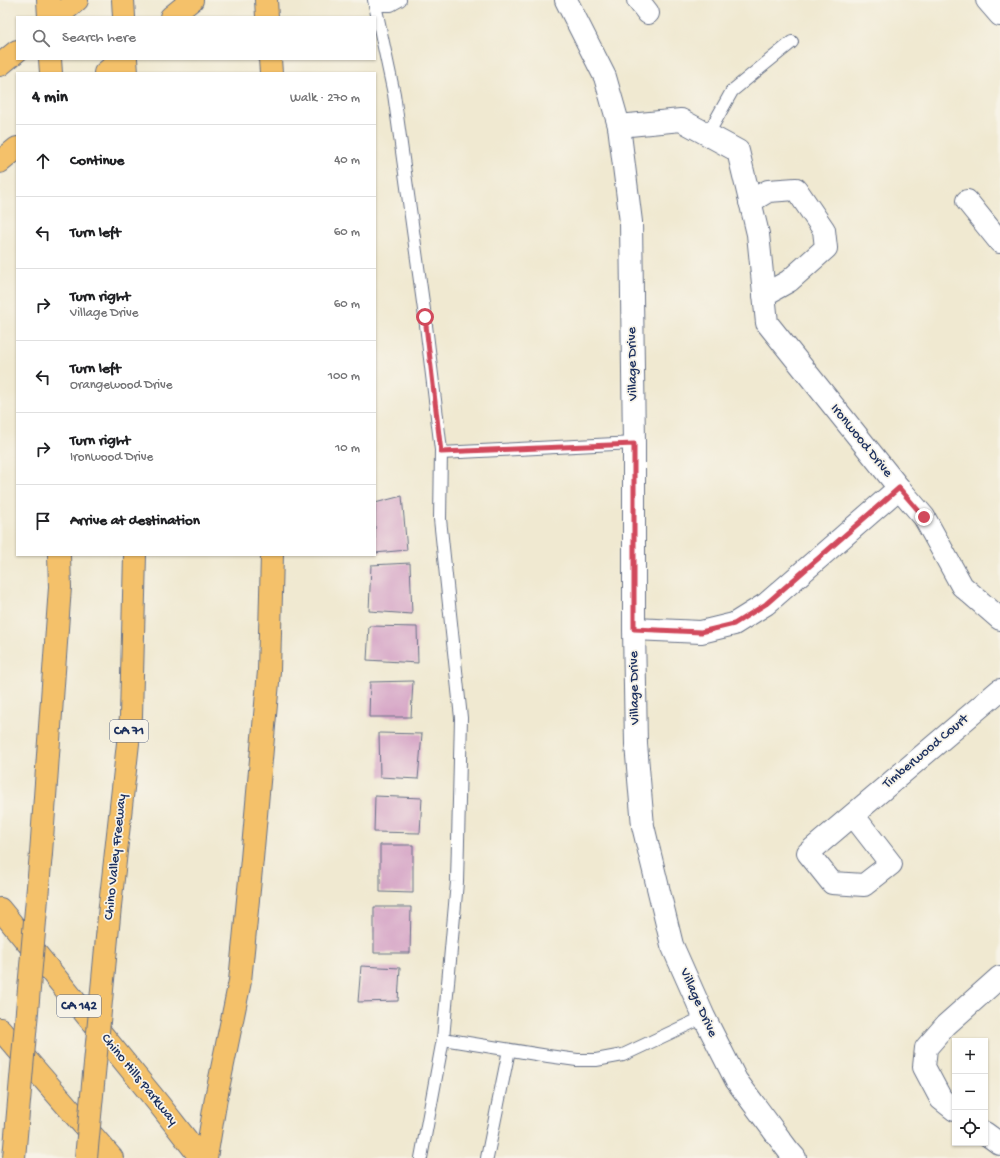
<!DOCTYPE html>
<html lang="en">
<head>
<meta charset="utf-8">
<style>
  body { margin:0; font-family:"Gochi Hand",sans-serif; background:#f2f2f2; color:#202124 }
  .controls { position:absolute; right:12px; bottom:12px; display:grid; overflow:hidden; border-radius:0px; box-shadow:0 1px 3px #0004 }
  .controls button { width:36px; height:36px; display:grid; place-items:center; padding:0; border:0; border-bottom:1px solid #e0e0e0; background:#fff; color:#202124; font:20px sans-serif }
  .stop { position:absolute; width:12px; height:12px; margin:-9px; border:3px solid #d1495b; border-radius:50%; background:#fff }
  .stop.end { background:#d1495b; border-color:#fff; box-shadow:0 1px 4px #0008 }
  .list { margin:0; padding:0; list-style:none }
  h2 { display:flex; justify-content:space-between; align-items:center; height:52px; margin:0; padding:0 16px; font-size:17px }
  h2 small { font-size:13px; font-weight:400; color:#757577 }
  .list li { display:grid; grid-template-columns:26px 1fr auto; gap:12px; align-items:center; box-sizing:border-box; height:72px; padding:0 16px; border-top:1px solid #e0e0e0 }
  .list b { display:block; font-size:15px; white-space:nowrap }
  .list p { margin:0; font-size:13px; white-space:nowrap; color:#757577 }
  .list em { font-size:13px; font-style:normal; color:#757577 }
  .icon { flex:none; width:22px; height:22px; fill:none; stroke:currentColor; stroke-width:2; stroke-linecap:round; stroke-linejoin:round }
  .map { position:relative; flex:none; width:1000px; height:1158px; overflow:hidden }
  .search { position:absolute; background:#fff; box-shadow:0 1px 3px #0004; left:16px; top:16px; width:360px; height:44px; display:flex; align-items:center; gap:10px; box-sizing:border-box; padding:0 14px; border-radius:0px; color:#757577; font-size:15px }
  .panel { position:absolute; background:#fff; box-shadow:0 1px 3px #0004; left:16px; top:72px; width:360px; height:484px; border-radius:0px }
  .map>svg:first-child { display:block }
</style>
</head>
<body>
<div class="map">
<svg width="1000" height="1158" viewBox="0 0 1000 1158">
  <rect width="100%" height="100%" fill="#f7f3e8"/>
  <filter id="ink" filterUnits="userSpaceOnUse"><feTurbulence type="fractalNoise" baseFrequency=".025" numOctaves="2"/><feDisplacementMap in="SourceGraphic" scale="8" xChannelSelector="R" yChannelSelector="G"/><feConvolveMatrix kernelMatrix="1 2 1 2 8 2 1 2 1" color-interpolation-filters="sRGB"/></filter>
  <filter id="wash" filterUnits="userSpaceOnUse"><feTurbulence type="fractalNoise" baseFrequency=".012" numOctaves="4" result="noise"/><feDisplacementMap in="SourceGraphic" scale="16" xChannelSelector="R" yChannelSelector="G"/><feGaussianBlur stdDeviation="0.9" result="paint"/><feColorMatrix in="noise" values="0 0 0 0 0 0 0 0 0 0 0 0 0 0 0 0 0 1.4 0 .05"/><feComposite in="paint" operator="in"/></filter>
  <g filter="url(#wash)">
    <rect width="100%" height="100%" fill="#f0e9d1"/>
    <g id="blocks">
      <g fill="#d7a7c7">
        <path d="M 402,496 L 407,550 L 375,553 L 375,503 Z"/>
        <path d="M 410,563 L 412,614 L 369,611 L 371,565 Z"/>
        <path d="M 369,626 L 417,627 L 418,663 L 367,660 Z"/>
        <path d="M 413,681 L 411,717 L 369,717 L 370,682 Z"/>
        <path d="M 379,733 L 422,734 L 418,779 L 380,777 Z"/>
        <path d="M 375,796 L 422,798 L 420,833 L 374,832 Z"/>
        <path d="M 380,845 L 413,845 L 413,893 L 380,892 Z"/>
        <path d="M 374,907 L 411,907 L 410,953 L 374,953 Z"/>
        <path d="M 361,966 L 400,968 L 398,1001 L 358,1002 Z"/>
      </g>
    </g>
  </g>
  <g filter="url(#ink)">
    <use href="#blocks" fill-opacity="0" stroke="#667086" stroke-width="1"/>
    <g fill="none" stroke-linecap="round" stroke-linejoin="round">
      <g stroke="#667086" stroke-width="14">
        <g id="lane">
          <path d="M 374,0 L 394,94 L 425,317 L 441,450 L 440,519 L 461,718 L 457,882 L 443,1039 L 421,1158"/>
          <path d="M 375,5 L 391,5 L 400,0"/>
          <path d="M 708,134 L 732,91 L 792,42"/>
          <path d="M 441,453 L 634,443"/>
          <path d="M 443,1039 L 548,1056 L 577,1060 L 596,1060 L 623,1055 L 704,1017"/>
          <path d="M 487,1158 L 509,1050"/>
        </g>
      </g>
      <g stroke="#667086" stroke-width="24">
        <g id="street">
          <path d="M 566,0 L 605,77 L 619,126 L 631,222 L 634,443 L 634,629 L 636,744 L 643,826 L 672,945 L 704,1017 L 736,1080 L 788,1150 L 795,1158"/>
          <path d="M 638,0 L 648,13"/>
          <path d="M 987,0 L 1000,15"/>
          <path d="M 619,126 L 681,120 L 738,151 L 758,234 L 767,323 L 899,488 L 924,517 L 962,586 L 1000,619"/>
          <path d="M 967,201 L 1000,242"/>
          <path d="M 750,202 L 768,191 L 796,189 L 824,230 L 826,248 L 789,281 L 764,295"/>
          <path d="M 634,629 L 701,632 L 734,624 L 766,604 L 899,488"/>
          <path d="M 853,815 L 891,864 L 864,885 L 832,883 L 808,853 L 1000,690"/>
          <path d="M 955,1110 L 941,1099 L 924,1067 L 926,1048 L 946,1025 L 1000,977"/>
          <path d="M 985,1133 L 1000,1144"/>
        </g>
      </g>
      <g stroke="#667086" stroke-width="24">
        <g id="primary">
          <path d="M 57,17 L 77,0"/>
          <path d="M 171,17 L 192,0"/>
          <path d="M 0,65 L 17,51"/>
          <path d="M 105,73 L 122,59"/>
          <path d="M 0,162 L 17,148"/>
          <path d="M 0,909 L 158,1103 L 201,1158"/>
          <path d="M 0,1029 L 112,1158"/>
        </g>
      </g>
      <g stroke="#667086" stroke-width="24">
        <g id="highway">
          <path d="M 48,0 L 49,17"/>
          <path d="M 123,0 L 124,17"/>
          <path d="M 266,0 L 267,17"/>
          <path d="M 50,59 L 51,73"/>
          <path d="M 126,59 L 127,73"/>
          <path d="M 270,59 L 271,73"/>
          <path d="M 41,853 L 60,587 L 59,555"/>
          <path d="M 110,906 L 131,716 L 135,555"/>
          <path d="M 206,1158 L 216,1098 L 240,981 L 252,859 L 269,671 L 272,555"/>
        </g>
      </g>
      <use href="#lane" stroke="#fff" stroke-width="12"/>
      <use href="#street" stroke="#fff" stroke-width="22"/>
      <use href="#primary" stroke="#f4c16a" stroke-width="22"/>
      <use href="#highway" stroke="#f4c16a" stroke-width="22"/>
      <g stroke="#667086" stroke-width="24" stroke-linecap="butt">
        <g id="highway-bridge">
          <path d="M 14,1158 L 41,853"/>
          <path d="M 86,1158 L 110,906"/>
        </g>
      </g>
      <use href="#highway-bridge" stroke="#f4c16a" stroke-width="22"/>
    </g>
  </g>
  <g fill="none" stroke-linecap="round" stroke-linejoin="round" filter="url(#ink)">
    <path stroke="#d1495b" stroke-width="5" d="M 425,317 L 441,452 L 634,444 L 634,629 L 701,632 L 734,624 L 766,604 L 899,488 L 924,517"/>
  </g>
  <g text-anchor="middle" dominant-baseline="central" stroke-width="3.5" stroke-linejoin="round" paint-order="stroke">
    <g fill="#f7f3e8" stroke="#5d6a87" stroke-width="1">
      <rect x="110" y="720" width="38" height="22" rx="3"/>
      <rect x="57" y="995" width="44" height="22" rx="3"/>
    </g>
    <g font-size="13" font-weight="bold" fill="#1b2f5e">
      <text x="129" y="731">CA 71</text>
      <text x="79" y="1006">CA 142</text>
    </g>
    <g font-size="14" fill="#1b2f5e" stroke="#f7f3e8">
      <text transform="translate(633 364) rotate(-91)">Village Drive</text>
      <text transform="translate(861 441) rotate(51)">Ironwood Drive</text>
      <text transform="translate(635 688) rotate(-91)">Village Drive</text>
      <text transform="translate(926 752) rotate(-40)">Timberwood Court</text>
      <text transform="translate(116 857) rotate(-84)">Chino Valley Freeway</text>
      <text transform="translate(698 1003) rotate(66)">Village Drive</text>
      <text transform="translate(139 1080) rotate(51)">Chino Hills Parkway</text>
    </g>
  </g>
</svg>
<div class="controls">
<button>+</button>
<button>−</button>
<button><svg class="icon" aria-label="locate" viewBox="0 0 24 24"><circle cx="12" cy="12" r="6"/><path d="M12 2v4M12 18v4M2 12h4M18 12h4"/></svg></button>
</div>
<div class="stop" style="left:425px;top:317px"></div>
<div class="stop end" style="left:924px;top:517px"></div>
<div class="search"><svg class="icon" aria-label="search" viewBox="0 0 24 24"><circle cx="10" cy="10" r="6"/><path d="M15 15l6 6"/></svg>Search here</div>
<section class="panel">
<h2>4 min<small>Walk · 270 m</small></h2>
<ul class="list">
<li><svg class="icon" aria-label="ahead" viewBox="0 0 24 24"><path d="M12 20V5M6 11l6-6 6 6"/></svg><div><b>Continue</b></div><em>40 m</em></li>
<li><svg class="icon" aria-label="left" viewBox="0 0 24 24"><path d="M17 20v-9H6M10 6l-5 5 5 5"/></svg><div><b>Turn left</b></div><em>60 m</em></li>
<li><svg class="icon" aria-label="right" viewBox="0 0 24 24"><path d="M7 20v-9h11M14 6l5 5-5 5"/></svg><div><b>Turn right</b><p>Village Drive</p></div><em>60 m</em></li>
<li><svg class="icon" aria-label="left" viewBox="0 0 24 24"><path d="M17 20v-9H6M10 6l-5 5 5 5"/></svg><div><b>Turn left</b><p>Orangewood Drive</p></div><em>100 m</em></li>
<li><svg class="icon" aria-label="right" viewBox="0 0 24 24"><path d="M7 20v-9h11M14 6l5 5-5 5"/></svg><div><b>Turn right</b><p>Ironwood Drive</p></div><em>10 m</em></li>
<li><svg class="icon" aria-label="arrive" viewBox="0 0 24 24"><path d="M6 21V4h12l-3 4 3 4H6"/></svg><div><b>Arrive at destination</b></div></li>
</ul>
</section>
</div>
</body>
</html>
